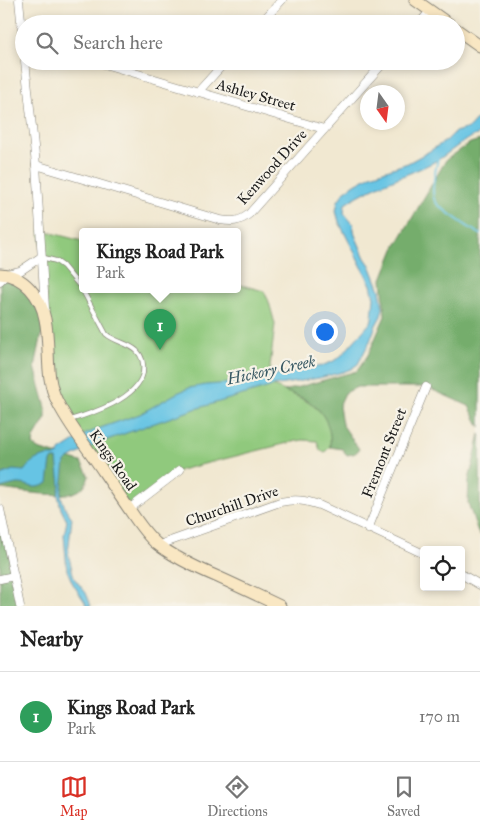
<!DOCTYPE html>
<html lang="en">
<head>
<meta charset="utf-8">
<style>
  body { margin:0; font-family:"IM FELL Great Primer",serif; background:#f2f2f2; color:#222 }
  .controls { position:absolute; right:15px; bottom:15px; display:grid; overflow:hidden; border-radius:5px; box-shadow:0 2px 8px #0003 }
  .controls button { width:45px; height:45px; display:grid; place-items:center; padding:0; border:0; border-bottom:1px solid #e0e0e0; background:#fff; color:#222; font:25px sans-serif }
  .compass { position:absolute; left:360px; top:85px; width:45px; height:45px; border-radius:50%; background:#fff; box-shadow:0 2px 8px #0003; rotate:166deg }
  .you { position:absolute; left:324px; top:331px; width:18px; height:18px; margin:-12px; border:4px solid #fff; border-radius:50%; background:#1a73e8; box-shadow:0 0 0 8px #1a73e833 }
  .badge { display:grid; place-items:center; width:32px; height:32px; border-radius:50%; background:#d93025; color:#fff; font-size:16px; font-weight:700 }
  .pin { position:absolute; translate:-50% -41px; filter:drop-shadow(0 1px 2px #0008) }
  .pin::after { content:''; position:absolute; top:26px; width:18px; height:15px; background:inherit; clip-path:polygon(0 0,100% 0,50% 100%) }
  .popup { position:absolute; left:79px; top:228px; width:162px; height:65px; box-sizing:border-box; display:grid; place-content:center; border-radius:5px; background:#fff; filter:drop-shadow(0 1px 4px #0005); font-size:16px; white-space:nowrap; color:#767676 }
  .popup b { font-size:19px; color:#222 }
  .popup::after { content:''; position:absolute; left:50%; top:100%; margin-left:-10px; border:10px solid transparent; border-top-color:#fff }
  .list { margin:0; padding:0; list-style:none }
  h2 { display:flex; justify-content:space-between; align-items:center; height:65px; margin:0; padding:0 20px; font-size:21px }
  h2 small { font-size:16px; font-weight:400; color:#767676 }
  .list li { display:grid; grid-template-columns:32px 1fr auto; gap:15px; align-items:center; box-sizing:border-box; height:90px; padding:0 20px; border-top:1px solid #e0e0e0 }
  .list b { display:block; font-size:19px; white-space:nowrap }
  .list p { margin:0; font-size:16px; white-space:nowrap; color:#767676 }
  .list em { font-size:16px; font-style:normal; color:#767676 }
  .icon { flex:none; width:28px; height:28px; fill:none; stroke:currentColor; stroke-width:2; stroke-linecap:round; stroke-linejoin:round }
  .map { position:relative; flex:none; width:480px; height:606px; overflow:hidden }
  .search { position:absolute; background:#fff; box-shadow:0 2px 8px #0003; left:15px; right:15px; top:15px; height:55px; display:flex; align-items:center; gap:12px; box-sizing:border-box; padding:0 18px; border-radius:28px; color:#767676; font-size:19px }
  .sheet { height:155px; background:#fff }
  nav { display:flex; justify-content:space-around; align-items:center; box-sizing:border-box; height:70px; border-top:1px solid #e0e0e0; background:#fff; font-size:14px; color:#767676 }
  nav a { display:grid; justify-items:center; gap:2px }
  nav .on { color:#d93025 }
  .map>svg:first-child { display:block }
</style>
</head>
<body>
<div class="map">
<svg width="480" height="606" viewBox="0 0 480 606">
  <rect width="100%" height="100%" fill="#f7f3e8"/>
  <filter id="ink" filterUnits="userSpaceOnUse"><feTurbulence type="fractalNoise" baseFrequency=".02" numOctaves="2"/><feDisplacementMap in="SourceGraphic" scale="10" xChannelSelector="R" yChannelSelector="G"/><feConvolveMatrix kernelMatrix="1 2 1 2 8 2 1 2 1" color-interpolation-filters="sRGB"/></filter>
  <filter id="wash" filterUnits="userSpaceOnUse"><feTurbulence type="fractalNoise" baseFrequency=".0096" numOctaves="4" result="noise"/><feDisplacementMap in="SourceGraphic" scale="20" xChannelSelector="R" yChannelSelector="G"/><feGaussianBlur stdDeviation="1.12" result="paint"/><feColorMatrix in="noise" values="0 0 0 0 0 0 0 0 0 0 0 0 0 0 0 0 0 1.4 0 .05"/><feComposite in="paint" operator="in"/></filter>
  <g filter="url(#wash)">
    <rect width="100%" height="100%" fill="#f1e8d1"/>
    <path fill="#90c97d" stroke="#56724c" d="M 40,230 L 82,241 L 82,289 L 238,289 L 238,284 L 264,291 L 269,302 L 275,324 L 269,376 L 273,386 C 303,399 335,408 330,447 L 325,452 L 320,450 L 317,441 L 303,440 L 292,442 L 180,470 L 129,509 L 56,400 Z"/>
    <g fill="#74ad6c" stroke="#486444">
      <path d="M 480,140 L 480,427 L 469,406 L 426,387 L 357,387 L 345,393 L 339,406 L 342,424 L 359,449 C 356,454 353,454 347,455 L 342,449 L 330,447 C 332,428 324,410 306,400 C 299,396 291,394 284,391 L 357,371 L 368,355 L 385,316 L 382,279 L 394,249 L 446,160 L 470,143 Z"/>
      <path d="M 0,274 L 20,280 L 45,319 L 35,367 L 46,408 L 46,418 L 34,438 L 33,445 L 38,449 L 81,462 L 89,476 C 87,482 84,488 78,491 C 63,499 18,491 0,489 Z"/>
      <path d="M 480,434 L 480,535 L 478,532 L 468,503 L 469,480 Z"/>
      <path d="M 0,513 L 20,606 L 0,606 Z"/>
    </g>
    <path fill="#66c4e4" stroke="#417080" d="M 480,116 L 480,134 C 465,137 448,155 434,162 C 405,177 372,185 345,204 L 344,213 L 353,224 L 355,235 L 365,258 L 370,265 L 380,290 L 383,308 L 381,316 L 376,325 L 370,341 L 358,364 L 351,369 L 343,372 L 319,378 L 273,386 L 195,409 L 98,443 L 67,460 L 65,462 L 61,496 L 65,508 L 72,518 L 68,553 L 74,578 L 86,593 L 91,606 L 86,606 L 85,602 L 73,584 L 67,570 L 64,535 L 67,521 L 61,509 L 59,500 L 58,495 L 60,485 L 57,459 L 53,459 L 51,461 L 48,483 C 32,492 31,483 16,484 C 11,485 5,487 0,488 L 0,475 L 13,470 L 24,471 L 31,463 L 35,460 L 46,456 L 57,456 L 60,451 L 86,434 L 103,427 L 140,414 L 177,393 L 189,388 L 206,385 L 231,383 L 321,366 L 332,362 L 341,356 L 371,322 L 372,318 L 374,298 L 371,285 L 339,222 L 336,211 L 338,201 L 344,192 L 355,184 L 371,175 L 408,163 L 428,152 L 446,141 L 455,132 L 469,128 Z"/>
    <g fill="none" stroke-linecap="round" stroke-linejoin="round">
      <path stroke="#66c4e4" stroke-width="2" d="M 438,158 C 436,169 430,191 435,201 C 439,208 471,229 480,234"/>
    </g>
  </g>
  <g filter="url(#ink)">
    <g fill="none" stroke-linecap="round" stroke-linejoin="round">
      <g stroke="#868276" stroke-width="5.5">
        <path id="lane" d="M 41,257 L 56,261 L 63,266 L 82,289 L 106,334 C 115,342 129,343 137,351 C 143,357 144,365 143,373 C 137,399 93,413 70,420"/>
      </g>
      <g stroke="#868276" stroke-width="9">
        <g id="street">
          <path d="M 19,0 L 24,50"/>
          <path d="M 260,24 L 282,0"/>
          <path d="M 419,24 L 430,11"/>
          <path d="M 25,61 L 36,165 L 45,308"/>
          <path d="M 94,61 L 324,129"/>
          <path d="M 198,92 L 226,61"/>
          <path d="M 36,165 L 220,220 C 231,222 240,222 249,214 L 385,61"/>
          <path d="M 0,281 L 7,274 L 20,271 L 41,257"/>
          <path d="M 0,509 L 20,606"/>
          <path d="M 129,509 L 180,470"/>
          <path d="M 368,529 L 426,387"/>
          <path d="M 159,545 L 280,502 C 295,499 305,500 319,505 L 424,554"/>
          <path d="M 461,574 L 480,585"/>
          <path d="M 0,579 L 14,576"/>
        </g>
      </g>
      <g stroke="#868276" stroke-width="13">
        <g id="secondary">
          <path d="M 415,0 L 449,24"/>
          <path d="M 456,29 L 480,46"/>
          <path d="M 0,274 C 24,275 41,297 45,319 C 51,346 44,376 57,401 C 69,426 88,448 103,471 C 112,484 120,496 129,509 C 137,521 146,535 157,544 C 175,558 197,568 218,577 C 238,586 259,596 280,606"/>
        </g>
      </g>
      <use href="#lane" stroke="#fff" stroke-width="4"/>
      <use href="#street" stroke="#fff" stroke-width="8"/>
      <use href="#secondary" stroke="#f9e7c3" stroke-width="11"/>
    </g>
  </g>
  <g text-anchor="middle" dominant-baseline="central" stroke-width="4.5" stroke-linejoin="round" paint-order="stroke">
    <g font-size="15" fill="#1c1c1c" stroke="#f7f3e8">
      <text transform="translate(256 95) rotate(16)">Ashley Street</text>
      <text transform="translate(272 167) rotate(-48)">Kenwood Drive</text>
      <text transform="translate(384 453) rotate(-68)">Fremont Street</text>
      <text transform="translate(113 460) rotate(55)">Kings Road</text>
      <text transform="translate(232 506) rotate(-19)">Churchill Drive</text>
    </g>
    <g font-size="16" font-style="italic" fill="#365762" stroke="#f7f3e8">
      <text transform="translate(271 370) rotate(-12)">Hickory Creek</text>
    </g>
  </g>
</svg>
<div class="controls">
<button><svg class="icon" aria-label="locate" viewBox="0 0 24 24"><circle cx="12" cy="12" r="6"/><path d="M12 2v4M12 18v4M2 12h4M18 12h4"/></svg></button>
</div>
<svg class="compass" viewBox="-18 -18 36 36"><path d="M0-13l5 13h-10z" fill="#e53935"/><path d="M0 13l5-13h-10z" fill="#767676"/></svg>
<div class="you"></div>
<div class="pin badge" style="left:160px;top:350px;background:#2e9e5b">1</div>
<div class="popup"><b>Kings Road Park</b>Park</div>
<div class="search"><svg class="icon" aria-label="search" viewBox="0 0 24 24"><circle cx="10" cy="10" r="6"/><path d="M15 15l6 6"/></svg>Search here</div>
</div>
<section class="sheet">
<h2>Nearby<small></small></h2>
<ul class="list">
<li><span class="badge" style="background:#2e9e5b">1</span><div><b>Kings Road Park</b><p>Park</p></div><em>170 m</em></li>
</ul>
</section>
<nav>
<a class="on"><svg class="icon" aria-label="map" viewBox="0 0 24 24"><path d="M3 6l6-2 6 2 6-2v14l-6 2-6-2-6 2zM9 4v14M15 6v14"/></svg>Map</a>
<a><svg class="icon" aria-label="directions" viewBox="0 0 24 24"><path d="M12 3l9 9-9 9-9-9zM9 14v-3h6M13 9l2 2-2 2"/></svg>Directions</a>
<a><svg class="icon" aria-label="saved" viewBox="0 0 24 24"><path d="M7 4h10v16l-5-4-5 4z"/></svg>Saved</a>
</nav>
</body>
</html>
